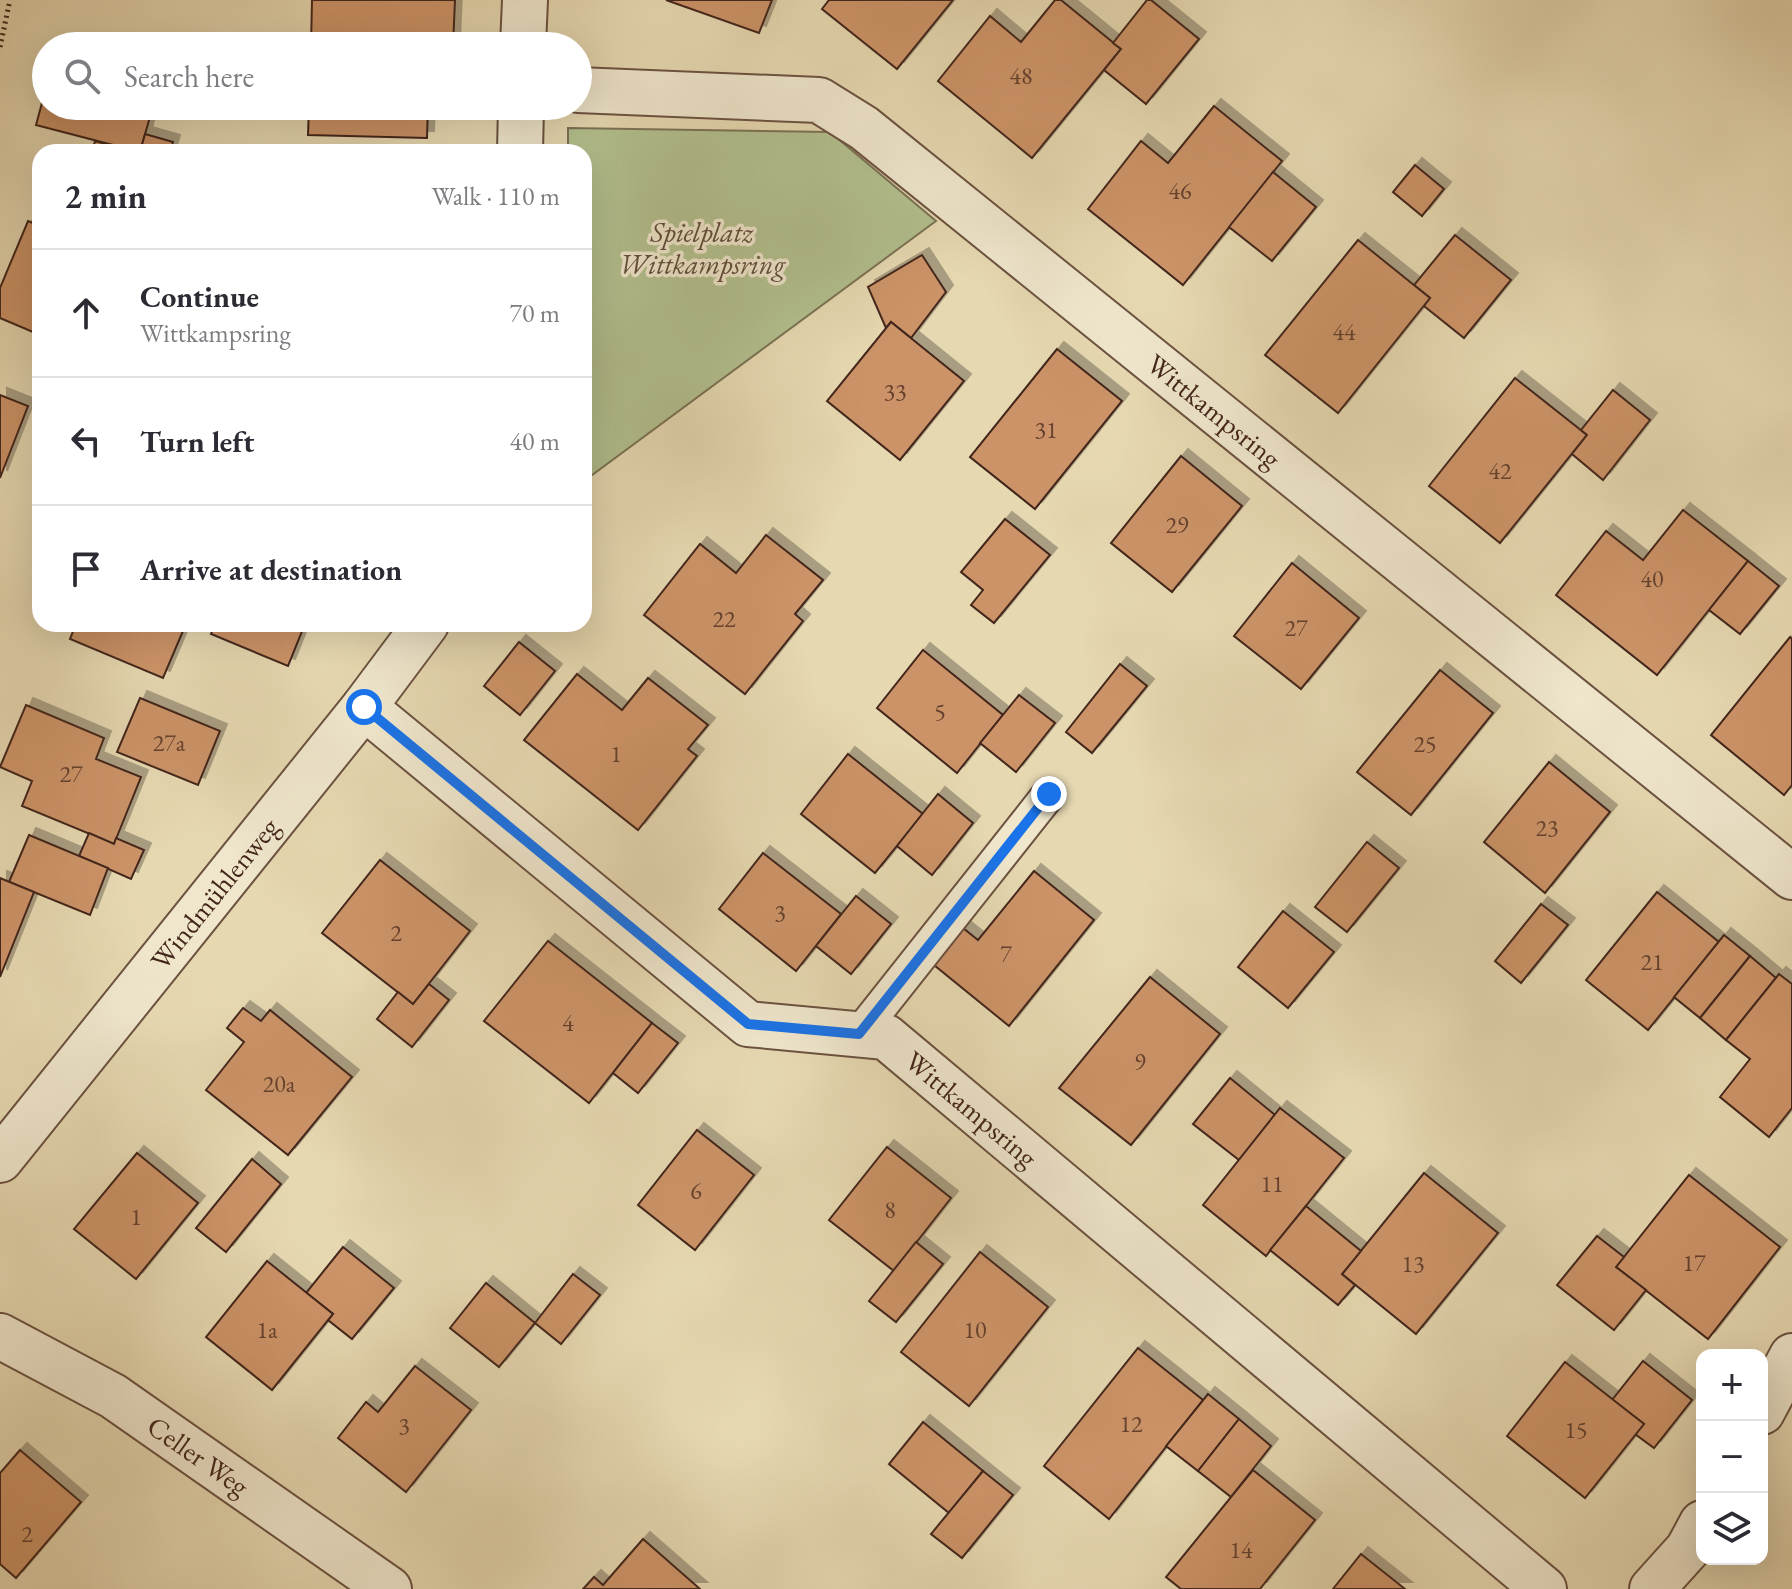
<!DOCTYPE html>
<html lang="en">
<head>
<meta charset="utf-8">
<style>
  body { margin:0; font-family:"EB Garamond",serif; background:#f2f2f3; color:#2b2b33 }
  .controls { position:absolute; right:24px; bottom:24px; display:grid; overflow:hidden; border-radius:16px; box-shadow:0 8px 32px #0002 }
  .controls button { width:72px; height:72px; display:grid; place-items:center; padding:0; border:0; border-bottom:2px solid #e1e1e2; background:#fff; color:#2b2b33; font:40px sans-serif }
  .stop { position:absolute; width:24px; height:24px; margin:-18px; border:6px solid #1a73e8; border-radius:50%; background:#fff }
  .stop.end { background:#1a73e8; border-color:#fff; box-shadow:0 2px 8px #0008 }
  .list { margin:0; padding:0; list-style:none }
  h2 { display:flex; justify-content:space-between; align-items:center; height:104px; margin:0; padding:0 32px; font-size:34px }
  h2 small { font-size:26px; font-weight:400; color:#7c7c81 }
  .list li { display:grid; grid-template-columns:52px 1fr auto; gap:24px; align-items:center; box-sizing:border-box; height:128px; padding:0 32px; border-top:2px solid #e1e1e2 }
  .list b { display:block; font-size:30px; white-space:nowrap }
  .list p { margin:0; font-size:26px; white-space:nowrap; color:#7c7c81 }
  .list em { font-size:26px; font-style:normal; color:#7c7c81 }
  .icon { flex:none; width:44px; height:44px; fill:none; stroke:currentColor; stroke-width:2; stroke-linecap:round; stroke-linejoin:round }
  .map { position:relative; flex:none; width:1792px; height:1589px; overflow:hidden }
  .search { position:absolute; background:#fff; box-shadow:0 8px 32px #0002; left:32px; top:32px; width:560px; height:88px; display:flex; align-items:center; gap:20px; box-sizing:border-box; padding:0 28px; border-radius:44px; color:#7c7c81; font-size:30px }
  .panel { position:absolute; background:#fff; box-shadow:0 8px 32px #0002; left:32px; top:144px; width:560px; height:488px; border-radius:24px }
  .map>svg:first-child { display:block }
</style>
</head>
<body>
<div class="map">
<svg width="1792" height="1589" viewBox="0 0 1792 1589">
  <defs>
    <filter id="shadow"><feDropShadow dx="7" dy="-7" stdDeviation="0" flood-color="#0004"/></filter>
  </defs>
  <rect width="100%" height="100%" fill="#e6d8b1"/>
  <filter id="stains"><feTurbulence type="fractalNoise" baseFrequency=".0025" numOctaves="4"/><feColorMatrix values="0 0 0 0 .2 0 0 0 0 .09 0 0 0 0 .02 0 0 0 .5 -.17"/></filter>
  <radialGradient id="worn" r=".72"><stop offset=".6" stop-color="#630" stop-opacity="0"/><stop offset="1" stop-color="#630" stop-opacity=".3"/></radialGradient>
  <path fill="#b2bf8e" stroke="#7a7254" stroke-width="2" d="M 568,128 L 830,132 L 936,221 L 584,481 L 584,152 L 568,152 Z"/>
  <g fill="#cc9368" stroke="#43261b" stroke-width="2" filter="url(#shadow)">
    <path d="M 312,0 L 455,0 L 453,46 L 311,46 Z"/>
    <path d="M 666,0 L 772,0 L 759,33 Z"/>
    <path d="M 829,0 L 953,0 L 897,69 L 822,9 Z"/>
    <path d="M 1055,0 L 1061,0 L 1121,49 L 1032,158 L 938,81 L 990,16 L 1021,42 Z"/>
    <path d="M 1147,0 L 1151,0 L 1199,39 L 1146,104 L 1104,70 L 1121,49 L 1113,43 Z"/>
    <path d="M 46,88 L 46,106 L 153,106 L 140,152 L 36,125 Z"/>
    <path d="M 309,106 L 428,106 L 427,138 L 308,135 Z"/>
    <path d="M 1214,106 L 1282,161 L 1183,285 L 1088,209 L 1141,141 L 1168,163 Z"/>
    <path d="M 145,134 L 173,142 L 170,152 L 140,152 Z"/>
    <path d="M 95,141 L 134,152 L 92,152 Z"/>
    <path d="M 1415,165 L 1444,189 L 1422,216 L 1393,192 Z"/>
    <path d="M 1273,172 L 1316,207 L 1272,261 L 1229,227 Z"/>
    <path d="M 28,221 L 40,226 L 40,335 L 0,318 L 0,288 Z"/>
    <path d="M 1455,235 L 1511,280 L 1464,338 L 1424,306 L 1430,298 L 1414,285 Z"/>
    <path d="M 1358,240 L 1430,298 L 1338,413 L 1265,355 Z"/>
    <path d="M 922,255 L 946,292 L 911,338 L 891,322 L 886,328 L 868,287 Z"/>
    <path d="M 891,322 L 964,381 L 900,460 L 827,401 Z"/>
    <path d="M 1057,349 L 1122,401 L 1035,509 L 970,457 Z"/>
    <path d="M 1515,378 L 1587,435 L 1500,543 L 1429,486 Z"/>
    <path d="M 1613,390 L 1650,420 L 1603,480 L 1572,454 L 1587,435 L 1581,430 Z"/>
    <path d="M 0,395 L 28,406 L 0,478 Z"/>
    <path d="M 1181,456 L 1242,506 L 1172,592 L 1111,543 Z"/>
    <path d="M 1683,510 L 1748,561 L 1657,675 L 1556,595 L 1606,531 L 1643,560 Z"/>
    <path d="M 1005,519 L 1050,555 L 994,623 L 971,605 L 983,590 L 961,572 Z"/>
    <path d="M 766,535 L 823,580 L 795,614 L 803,621 L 745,694 L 644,615 L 700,544 L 736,573 Z"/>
    <path d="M 1748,561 L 1779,586 L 1740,634 L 1709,610 Z"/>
    <path d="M 1292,563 L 1359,618 L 1301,689 L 1234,636 Z"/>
    <path d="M 76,624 L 186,624 L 163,678 L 70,639 Z"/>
    <path d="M 215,624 L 305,624 L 288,666 L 211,634 Z"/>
    <path d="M 1790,637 L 1792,639 L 1792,785 L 1784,795 L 1711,735 Z"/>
    <path d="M 519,642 L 555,671 L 520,715 L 484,686 Z"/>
    <path d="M 923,650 L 1003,715 L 957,773 L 877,708 Z"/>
    <path d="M 1120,664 L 1147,686 L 1092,753 L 1066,732 Z"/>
    <path d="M 1440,670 L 1493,713 L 1411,815 L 1357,772 Z"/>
    <path d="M 577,674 L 622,710 L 648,678 L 708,725 L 688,749 L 697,756 L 638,830 L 524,740 Z"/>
    <path d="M 1019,695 L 1055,723 L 1016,772 L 980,743 Z"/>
    <path d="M 140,698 L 220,731 L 198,785 L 117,752 Z"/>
    <path d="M 26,705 L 104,738 L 96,759 L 141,777 L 114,844 L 22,806 L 32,781 L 0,767 Z"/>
    <path d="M 848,754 L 923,814 L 875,873 L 801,814 Z"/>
    <path d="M 1549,762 L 1610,812 L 1545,893 L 1484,842 Z"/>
    <path d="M 938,794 L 973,823 L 932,875 L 897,846 Z"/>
    <path d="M 89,833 L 114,844 L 116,838 L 144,850 L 131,879 L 79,856 Z"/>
    <path d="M 29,835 L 108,868 L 90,915 L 9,882 Z"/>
    <path d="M 1367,842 L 1399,868 L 1347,932 L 1315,907 Z"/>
    <path d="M 763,853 L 841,914 L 796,971 L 719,909 Z"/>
    <path d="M 380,860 L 470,931 L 413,1004 L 322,933 Z"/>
    <path d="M 1034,871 L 1094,920 L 1009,1026 L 934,965 L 963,928 L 978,940 Z"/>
    <path d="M 0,878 L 34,892 L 0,977 Z"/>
    <path d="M 1657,892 L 1719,942 L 1648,1030 L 1586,980 Z"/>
    <path d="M 856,896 L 891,924 L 851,974 L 816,946 Z"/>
    <path d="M 1541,904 L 1568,925 L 1521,983 L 1495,961 Z"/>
    <path d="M 1283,911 L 1334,952 L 1288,1008 L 1238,967 Z"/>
    <path d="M 1724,935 L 1750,956 L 1700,1018 L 1674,997 Z"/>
    <path d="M 548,941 L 652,1023 L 589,1103 L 484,1021 Z"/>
    <path d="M 1750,956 L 1776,978 L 1726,1040 L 1700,1018 Z"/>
    <path d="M 1779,974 L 1792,984 L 1792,1108 L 1769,1137 L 1720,1097 L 1750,1059 L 1726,1040 Z"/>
    <path d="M 1150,977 L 1220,1034 L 1131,1145 L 1059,1088 Z"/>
    <path d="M 429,984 L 449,1000 L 412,1047 L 377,1019 L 398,992 L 413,1004 Z"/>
    <path d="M 243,1008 L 261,1021 L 270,1010 L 352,1077 L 288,1155 L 206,1090 L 244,1042 L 227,1028 Z"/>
    <path d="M 652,1023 L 678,1043 L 638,1093 L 613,1073 Z"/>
    <path d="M 1230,1078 L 1275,1115 L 1239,1160 L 1193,1124 Z"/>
    <path d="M 1280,1108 L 1344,1158 L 1266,1256 L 1203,1205 Z"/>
    <path d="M 697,1130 L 754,1175 L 695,1250 L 638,1205 Z"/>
    <path d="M 887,1147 L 951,1198 L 894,1271 L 829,1220 Z"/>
    <path d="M 137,1153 L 198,1203 L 136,1279 L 74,1229 Z"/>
    <path d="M 252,1159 L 281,1184 L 226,1252 L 196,1228 Z"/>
    <path d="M 1424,1173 L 1498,1233 L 1416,1334 L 1342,1274 Z"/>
    <path d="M 1689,1175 L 1780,1247 L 1708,1339 L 1616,1267 Z"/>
    <path d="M 1306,1206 L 1361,1251 L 1342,1274 L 1355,1285 L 1338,1305 L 1270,1250 Z"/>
    <path d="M 1597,1236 L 1624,1257 L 1616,1267 L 1646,1290 L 1614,1330 L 1557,1285 Z"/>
    <path d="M 916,1242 L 943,1264 L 896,1322 L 869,1301 Z"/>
    <path d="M 343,1247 L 394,1288 L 352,1339 L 328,1320 L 333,1314 L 306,1293 Z"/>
    <path d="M 980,1252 L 1048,1307 L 969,1406 L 901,1352 Z"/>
    <path d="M 267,1261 L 333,1314 L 272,1390 L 206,1337 Z"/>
    <path d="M 573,1274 L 600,1295 L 561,1344 L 535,1323 Z"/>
    <path d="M 486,1283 L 535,1323 L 499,1367 L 450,1328 Z"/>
    <path d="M 1138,1348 L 1203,1400 L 1109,1519 L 1044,1466 Z"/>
    <path d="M 1643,1361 L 1692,1400 L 1654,1448 L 1635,1434 L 1644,1424 L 1612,1400 Z"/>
    <path d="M 1565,1362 L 1644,1424 L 1585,1498 L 1507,1436 Z"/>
    <path d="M 415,1366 L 471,1410 L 406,1492 L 338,1438 L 366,1402 L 378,1412 Z"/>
    <path d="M 1208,1394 L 1239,1419 L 1198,1471 L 1166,1446 Z"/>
    <path d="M 1239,1419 L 1271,1446 L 1231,1497 L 1198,1471 Z"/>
    <path d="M 923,1422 L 983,1471 L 949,1513 L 889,1464 Z"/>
    <path d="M 20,1450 L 81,1502 L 16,1578 L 0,1564 L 0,1473 Z"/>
    <path d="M 1253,1470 L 1315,1520 L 1260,1589 L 1181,1589 L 1166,1577 Z"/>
    <path d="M 983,1471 L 1013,1495 L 962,1558 L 931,1534 Z"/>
    <path d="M 643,1539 L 700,1589 L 583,1589 L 594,1577 L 603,1585 Z"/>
    <path d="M 1361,1554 L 1405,1589 L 1333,1589 Z"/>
  </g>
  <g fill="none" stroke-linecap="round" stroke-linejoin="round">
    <g stroke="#6c5240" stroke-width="36">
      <path id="lane" d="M 859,1034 L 1049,794"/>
    </g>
    <g stroke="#6c5240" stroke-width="48">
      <g id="street">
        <path d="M 523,46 L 525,0"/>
        <path id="s1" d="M 578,90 L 819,100 L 864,128 L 1792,877"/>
        <path d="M 520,152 L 521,106"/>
        <path id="s2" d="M 364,707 L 748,1024 L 886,1037 L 1544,1589"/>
        <path id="s3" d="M 0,1160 L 364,707 L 426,624"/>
        <path id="s4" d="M 0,1336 L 113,1396 L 389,1589"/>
        <path d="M 1762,1412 L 1792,1356"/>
        <path d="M 1652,1589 L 1688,1549 L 1702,1523"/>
      </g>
    </g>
    <path stroke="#43261b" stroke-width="5" stroke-dasharray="2 4" stroke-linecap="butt" d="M 0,47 L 10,0"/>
    <use href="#lane" stroke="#efe6cc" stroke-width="32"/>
    <use href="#street" stroke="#efe6cc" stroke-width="44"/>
  </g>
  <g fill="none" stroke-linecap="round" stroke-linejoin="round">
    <path stroke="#1a73e8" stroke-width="10" d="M 364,707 L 748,1024 L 859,1034 L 1049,794"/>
  </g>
  <g text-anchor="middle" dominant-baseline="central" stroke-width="7" stroke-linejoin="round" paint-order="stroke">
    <g font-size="24" fill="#65412e">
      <text x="1021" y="75">48</text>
      <text x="1180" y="190">46</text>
      <text x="1344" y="331">44</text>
      <text x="895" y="391">33</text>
      <text x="1046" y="429">31</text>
      <text x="1500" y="470">42</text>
      <text x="1177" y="524">29</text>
      <text x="1652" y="578">40</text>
      <text x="724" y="618">22</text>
      <text x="1296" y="627">27</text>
      <text x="940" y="711">5</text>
      <text x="169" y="742">27a</text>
      <text x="1425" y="743">25</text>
      <text x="616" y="753">1</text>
      <text x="71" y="773">27</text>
      <text x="1547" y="827">23</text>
      <text x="780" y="912">3</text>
      <text x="396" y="932">2</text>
      <text x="1006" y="953">7</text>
      <text x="1652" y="961">21</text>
      <text x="568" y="1022">4</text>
      <text x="1140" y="1061">9</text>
      <text x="279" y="1083">20a</text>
      <text x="1272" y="1183">11</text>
      <text x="696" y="1190">6</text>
      <text x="890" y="1209">8</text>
      <text x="136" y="1216">1</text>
      <text x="1694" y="1262">17</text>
      <text x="1413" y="1263">13</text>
      <text x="267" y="1329">1a</text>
      <text x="975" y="1329">10</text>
      <text x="1131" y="1423">12</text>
      <text x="404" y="1425">3</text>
      <text x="1576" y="1429">15</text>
      <text x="27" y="1533">2</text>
      <text x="1241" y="1549">14</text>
    </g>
    <g font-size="28" font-style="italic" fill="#5f4c38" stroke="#efe6cc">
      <text x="702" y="232">Spielplatz<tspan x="702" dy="32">Wittkampsring</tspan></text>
    </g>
    <g font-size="28" fill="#43261b" stroke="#efe6cc">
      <text stroke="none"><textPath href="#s1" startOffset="744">Wittkampsring</textPath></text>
      <text stroke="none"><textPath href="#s3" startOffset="342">Windmühlenweg</textPath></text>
      <text stroke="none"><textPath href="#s2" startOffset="748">Wittkampsring</textPath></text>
      <text stroke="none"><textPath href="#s4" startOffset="232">Celler Weg</textPath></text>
    </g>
  </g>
  <rect width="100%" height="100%" filter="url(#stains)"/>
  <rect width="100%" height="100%" fill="url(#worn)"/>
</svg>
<div class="controls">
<button>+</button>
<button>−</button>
<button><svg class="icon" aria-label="layers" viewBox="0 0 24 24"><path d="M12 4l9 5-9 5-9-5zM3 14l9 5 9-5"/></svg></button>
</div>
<div class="stop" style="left:364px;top:707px"></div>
<div class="stop end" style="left:1049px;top:794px"></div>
<div class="search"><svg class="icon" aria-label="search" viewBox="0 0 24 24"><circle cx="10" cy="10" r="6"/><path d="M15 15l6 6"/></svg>Search here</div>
<section class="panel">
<h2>2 min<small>Walk · 110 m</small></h2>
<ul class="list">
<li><svg class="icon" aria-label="ahead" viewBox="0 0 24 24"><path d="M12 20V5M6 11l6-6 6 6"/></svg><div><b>Continue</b><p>Wittkampsring</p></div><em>70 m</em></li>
<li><svg class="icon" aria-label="left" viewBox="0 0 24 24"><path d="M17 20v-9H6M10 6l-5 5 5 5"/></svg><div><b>Turn left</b></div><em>40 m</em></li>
<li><svg class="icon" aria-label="arrive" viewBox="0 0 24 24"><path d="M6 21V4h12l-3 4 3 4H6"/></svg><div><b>Arrive at destination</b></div></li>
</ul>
</section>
</div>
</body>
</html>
